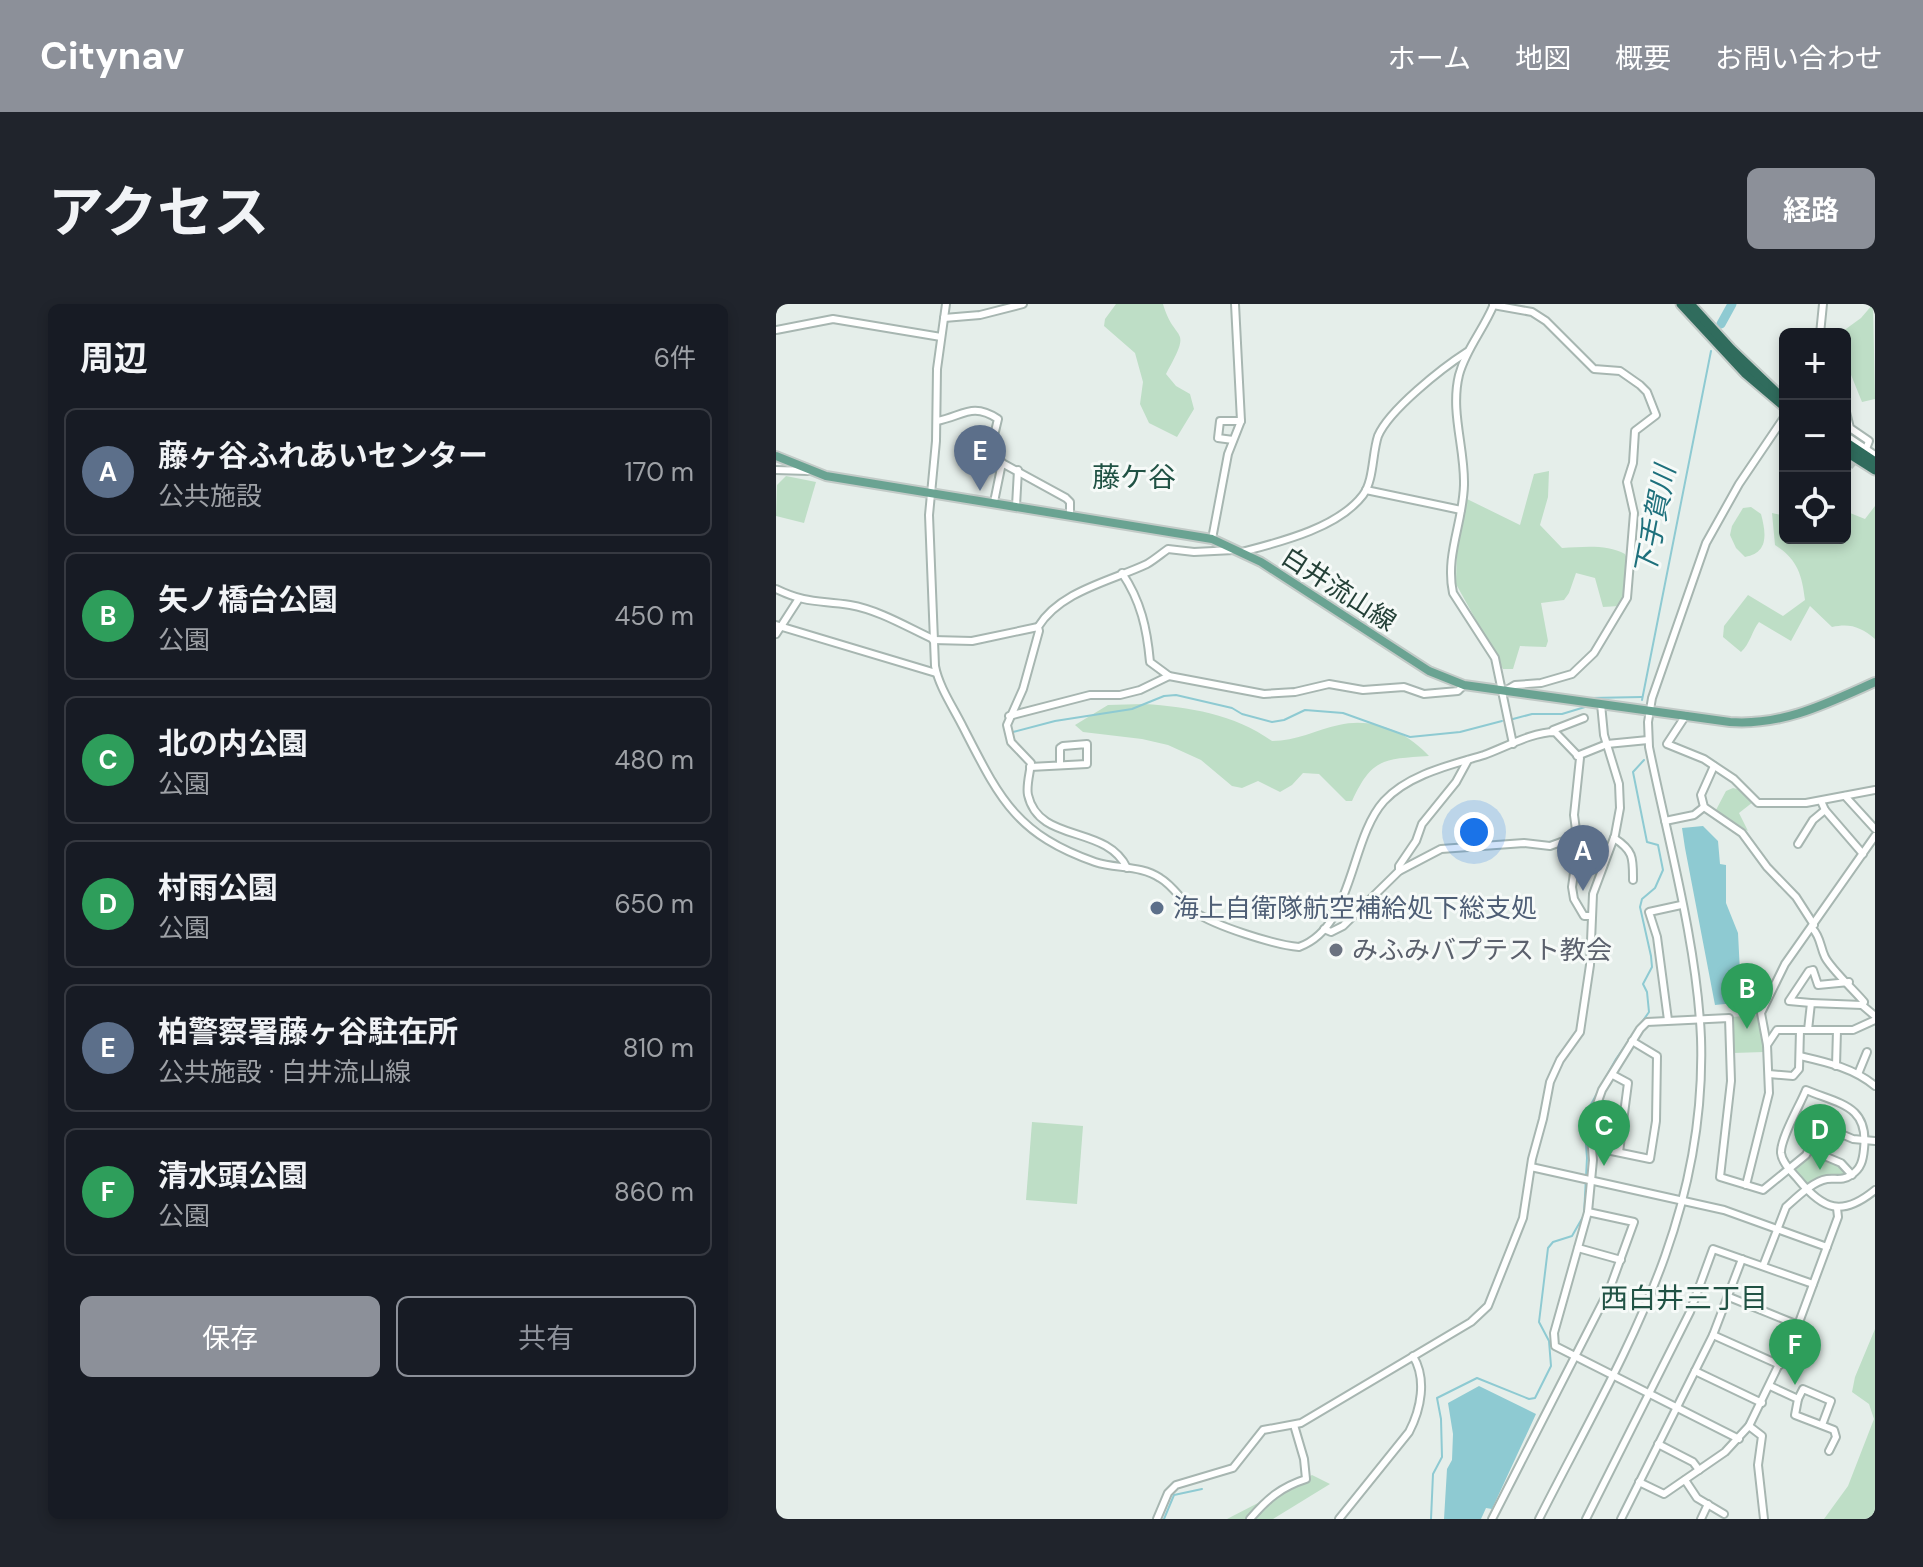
<!DOCTYPE html>
<html lang="ja">
<head>
<meta charset="utf-8">
<style>
  body { margin:0; font-family:"DM Sans","Noto Sans JP",sans-serif; background:#20242c; color:#f1f3f6 }
  .controls { position:absolute; right:24px; top:24px; display:grid; overflow:hidden; border-radius:12px; box-shadow:0 4px 12px #0003 }
  .controls button { width:72px; height:72px; display:grid; place-items:center; padding:0; border:0; border-bottom:2px solid #363941; background:#171b24; color:#f1f3f6; font:40px sans-serif }
  .you { position:absolute; left:698px; top:528px; width:28px; height:28px; margin:-20px; border:6px solid #fff; border-radius:50%; background:#1a73e8; box-shadow:0 0 0 12px #1a73e833 }
  .badge { display:grid; place-items:center; width:52px; height:52px; border-radius:50%; background:#8c9099; color:#fff; font-size:26px; font-weight:700 }
  .pin { position:absolute; translate:-50% -66px; filter:drop-shadow(0 2px 4px #0008) }
  .pin::after { content:''; position:absolute; top:42px; width:28px; height:24px; background:inherit; clip-path:polygon(0 0,100% 0,50% 100%) }
  .list { margin:0; padding:0; list-style:none }
  h2 { display:flex; justify-content:space-between; align-items:center; height:104px; margin:0; padding:0 32px; font-size:34px }
  h2 small { font-size:26px; font-weight:400; color:#9ea1a6 }
  .list li { display:grid; grid-template-columns:52px 1fr auto; gap:24px; align-items:center; box-sizing:border-box; height:128px; margin:0 16px 16px; padding:0 16px; border:2px solid #363941; border-radius:12px }
  .list b { display:block; font-size:30px; white-space:nowrap }
  .list p { margin:0; font-size:26px; white-space:nowrap; color:#9ea1a6 }
  .list em { font-size:26px; font-style:normal; color:#9ea1a6 }
  .actions { display:flex; gap:16px; padding:24px 32px }
  .actions a { flex:1; padding:18px 0; border:2px solid #8c9099; border-radius:12px; text-align:center; font-size:28px; color:#8c9099 }
  .actions .main { background:#8c9099; color:#fff }
  .icon { flex:none; width:44px; height:44px; fill:none; stroke:currentColor; stroke-width:2; stroke-linecap:round; stroke-linejoin:round }
  .map { position:relative; flex:none; width:1099px; height:1215px; overflow:hidden; border-radius:12px }
  header { display:flex; align-items:center; gap:48px; box-sizing:border-box; height:112px; padding:0 40px; background:#8c9099; color:#fff }
  header strong { font-size:38px }
  nav { display:flex; gap:44px; margin-inline-start:auto; font-size:28px }
  .intro { display:flex; align-items:center; justify-content:space-between; box-sizing:border-box; height:192px; padding:0 48px }
  h1 { margin:0; font-size:56px }
  .button { padding:20px 36px; border-radius:12px; background:#8c9099; color:#fff; font-size:28px; font-weight:700 }
  main { display:flex; gap:48px; padding:0 48px }
  aside { flex:1; background:#171b24; border-radius:12px; box-shadow:0 4px 12px #0003 }
  .map>svg:first-child { display:block }
</style>
</head>
<body>
<header>
<strong>Citynav</strong>
<nav><a>ホーム</a><a>地図</a><a>概要</a><a>お問い合わせ</a></nav>
</header>
<div class="intro"><h1>アクセス</h1><a class="button">経路</a></div>
<main>
<aside>
<h2>周辺<small>6件</small></h2>
<ul class="list">
<li><span class="badge" style="background:#5c6f8a">A</span><div><b>藤ヶ谷ふれあいセンター</b><p>公共施設</p></div><em>170 m</em></li>
<li><span class="badge" style="background:#2e9e5b">B</span><div><b>矢ノ橋台公園</b><p>公園</p></div><em>450 m</em></li>
<li><span class="badge" style="background:#2e9e5b">C</span><div><b>北の内公園</b><p>公園</p></div><em>480 m</em></li>
<li><span class="badge" style="background:#2e9e5b">D</span><div><b>村雨公園</b><p>公園</p></div><em>650 m</em></li>
<li><span class="badge" style="background:#5c6f8a">E</span><div><b>柏警察署藤ヶ谷駐在所</b><p>公共施設 · 白井流山線</p></div><em>810 m</em></li>
<li><span class="badge" style="background:#2e9e5b">F</span><div><b>清水頭公園</b><p>公園</p></div><em>860 m</em></li>
</ul>
<div class="actions"><a class="main">保存</a><a>共有</a></div>
</aside>
<div class="map">
<svg width="1099" height="1215" viewBox="0 0 1099 1215">
  <rect width="100%" height="100%" fill="#e5eeea"/>
  <g fill="#bedec6">
    <path d="M 340,0 L 387,0 C 399,41 418,20 390,70 L 400,82 L 414,90 L 418,105 L 401,133 L 373,119 L 364,100 L 367,78 L 359,49 L 328,22 L 329,15 Z"/>
    <path d="M 1097,0 L 1099,95 L 1086,98 L 1069,56 L 1069,30 L 1063,30 L 1085,14 Z"/>
    <path d="M 773,167 L 772,193 L 764,221 L 786,244 C 807,243 831,240 849,250 L 855,267 L 854,292 L 843,302 L 827,303 L 819,274 L 800,269 L 793,289 L 788,296 L 765,299 L 772,337 L 770,343 L 744,342 L 737,365 L 727,365 L 680,280 L 681,235 L 691,195 L 744,221 L 758,170 Z"/>
    <path d="M 10,172 L 40,178 L 28,219 L 0,212 L 1,181 Z"/>
    <path d="M 1099,202 L 1099,335 C 1085,323 1074,319 1056,323 L 1034,302 L 1015,337 L 983,318 C 976,327 974,340 965,348 L 947,333 L 948,322 L 972,291 L 1007,312 L 1029,296 C 1026,270 1021,255 999,241 L 996,209 L 1009,212 L 1009,234 L 1069,234 L 1069,207 L 1089,215 Z"/>
    <path d="M 975,203 L 985,210 C 990,229 993,249 969,253 L 960,244 L 954,231 L 956,222 L 967,204 Z"/>
    <path d="M 368,400 C 413,403 458,410 496,437 C 520,437 540,426 563,421 C 596,413 630,427 653,452 C 607,455 596,454 576,497 L 570,497 L 543,470 L 527,469 L 516,481 L 504,488 L 482,477 L 466,484 L 456,482 L 425,456 L 392,441 L 366,435 L 307,428 L 299,421 L 332,401 Z"/>
    <path d="M 957,484 L 965,486 L 977,498 L 963,509 L 972,527 L 940,506 L 950,487 Z"/>
    <path d="M 983,711 L 988,748 L 957,749 L 955,713 Z"/>
    <path d="M 256,818 L 307,822 L 301,900 L 250,896 Z"/>
    <path d="M 1036,850 L 1062,860 L 1071,868 L 1070,873 L 1030,882 L 1018,869 L 1019,864 Z"/>
    <path d="M 1099,1025 L 1099,1215 L 1048,1215 L 1072,1182 L 1098,1115 L 1093,1100 L 1076,1088 L 1079,1073 Z"/>
    <path d="M 536,1171 L 554,1180 L 497,1215 L 451,1215 Z"/>
  </g>
  <g fill="#8ecad2">
    <path d="M 927,522 L 942,537 L 944,560 L 950,561 L 950,599 L 962,629 L 965,688 L 959,699 L 939,701 L 909,544 L 906,524 Z"/>
    <path d="M 703,1082 L 760,1110 L 716,1205 L 710,1204 L 705,1215 L 668,1215 L 671,1165 L 676,1156 L 677,1130 L 672,1099 Z"/>
  </g>
  <g fill="none" stroke-linecap="round" stroke-linejoin="round">
    <g stroke="#8ecad2" stroke-width="2">
      <path d="M 814,394 L 866,393"/>
      <path d="M 866,396 L 935,47"/>
      <path d="M 737,415 L 756,410 L 786,410 L 809,403"/>
      <path d="M 237,428 L 279,417 L 356,405 L 388,392 L 400,391 L 456,404 L 466,410 L 496,418 L 508,416 L 529,406 L 567,409 L 634,433 L 684,428 L 726,417"/>
      <path d="M 388,1215 L 398,1191 L 426,1185"/>
      <path d="M 655,1215 L 657,1170 L 666,1153 L 665,1115 L 661,1094 L 701,1074 L 753,1095 L 759,1094 L 775,1062 L 773,1037 L 763,1018 L 772,944 L 777,938 L 796,932 L 808,911 L 811,854 L 808,813 L 840,755 L 873,708 L 871,688 L 867,680 L 876,663 L 875,652 L 864,603 L 866,595 L 879,584 L 887,566 L 882,541 L 871,538 L 857,468 L 868,456"/>
    </g>
    <path stroke="#8ecad2" stroke-width="9" d="M 945,20 L 956,0"/>
    <path stroke="#becbc6" stroke-width="6" stroke-dasharray="6 3" stroke-linecap="butt" d="M 1074,163 L 1082,154"/>
    <g stroke="#a7b6b1" stroke-width="10">
      <g id="minor">
        <path d="M 170,0 L 161,65 L 160,137 L 153,211 L 159,362 C 163,383 177,403 187,423 C 223,493 239,530 319,558 C 340,565 365,561 384,574 C 398,582 406,598 419,608 C 439,622 499,641 523,643 C 578,623 573,536 608,497 C 633,470 675,461 708,451 C 730,443 756,428 779,428 L 804,454 L 798,511 L 802,541 L 796,583 L 798,595 L 808,612 L 815,612"/>
        <path d="M 718,0 C 708,25 690,45 683,71 C 674,108 689,144 688,181 C 687,219 669,251 677,289 L 719,354 L 737,440"/>
        <path d="M 717,1 L 756,8 L 770,17 L 818,65 L 844,67 L 864,81 L 871,88 L 880,111 L 859,127 L 857,159 L 851,178 L 858,209 L 851,294 L 818,349 L 796,370 L 765,379 L 739,381 L 729,387"/>
        <path d="M 168,14 L 204,11 L 247,0"/>
        <path d="M 0,26 L 57,15 L 165,33"/>
        <path d="M 1044,30 L 1047,0"/>
        <path d="M 1069,104 L 1074,124 L 1093,137 L 1090,145"/>
        <path d="M 161,117 C 187,112 196,98 222,115 L 216,140 L 226,159 L 290,194 L 294,198 L 294,210"/>
        <path d="M 1069,131 L 1099,151"/>
        <path d="M 457,136 L 442,134 L 444,117 L 465,117"/>
        <path d="M 0,166 L 32,167"/>
        <path d="M 590,186 L 685,206"/>
        <path d="M 218,198 L 226,159"/>
        <path d="M 240,202 L 242,166"/>
        <path d="M 436,235 L 452,150 L 465,117 L 459,0"/>
        <path d="M 466,248 C 504,238 562,224 587,191 C 598,176 596,150 602,132 C 613,106 666,64 691,48"/>
        <path d="M 346,269 C 365,297 371,325 374,358 L 393,372 L 488,390 L 519,388 L 553,380 L 587,386 L 628,383 L 648,390 L 682,387 L 688,381"/>
        <path d="M 0,285 C 31,300 43,296 74,301 C 103,306 131,323 157,335"/>
        <path d="M 0,321 L 160,369"/>
        <path d="M 0,330 L 22,296"/>
        <path d="M 157,336 L 196,337 L 262,323"/>
        <path d="M 910,411 L 891,440 L 928,455 L 958,475 L 982,499 L 1030,499 L 1099,486"/>
        <path d="M 233,412 L 314,391 L 344,391 L 364,386 L 393,372"/>
        <path d="M 777,426 L 808,414"/>
        <path d="M 801,452 L 831,440 L 872,436"/>
        <path d="M 938,462 L 925,491 L 928,503 L 966,529 L 991,563 L 1020,593 L 1038,621"/>
        <path d="M 254,463 L 311,460 L 311,440 L 287,442 L 284,444 L 284,460"/>
        <path d="M 1069,492 L 1099,525"/>
        <path d="M 1045,497 L 1049,506 L 1087,550"/>
        <path d="M 889,517 L 918,511 L 928,503"/>
        <path d="M 838,534 C 858,547 857,554 857,576"/>
        <path d="M 1022,540 L 1037,516 L 1049,506"/>
        <path d="M 351,564 C 330,520 263,540 252,491 C 250,482 254,469 255,459 L 235,438 L 231,421 L 247,385 L 263,327 L 262,323 C 284,287 335,277 371,260 C 378,256 385,250 392,245 L 418,248 L 458,246"/>
        <path d="M 623,567 L 623,562 L 640,537 L 646,520 L 680,478 L 692,456"/>
        <path d="M 1036,624 C 1045,633 1044,643 1049,653 C 1055,665 1078,686 1088,698 L 1086,701 L 1099,712"/>
        <path d="M 548,625 L 555,628 L 567,622 L 623,567 L 665,545 L 748,539 L 774,542 L 799,533"/>
        <path d="M 1035,699 L 1013,697 L 1033,667 L 1037,666 L 1042,681 L 1073,678"/>
        <path d="M 892,716 L 881,633 L 873,608 L 905,601"/>
        <path d="M 1032,726 L 1035,699 L 1086,701"/>
        <path d="M 991,741 L 1001,726 L 1077,726 L 1099,716"/>
        <path d="M 1024,752 C 1050,758 1078,764 1099,782"/>
        <path d="M 1060,762 L 1061,726"/>
        <path d="M 993,770 L 1017,772 L 1023,765 L 1024,726"/>
        <path d="M 1082,770 L 1091,748"/>
        <path d="M 837,771 L 852,779 L 843,848"/>
        <path d="M 816,843 L 874,855 L 880,817 L 881,752 L 856,737"/>
        <path d="M 1034,846 L 1065,859 L 1076,871"/>
        <path d="M 755,863 L 948,906 L 1051,943"/>
        <path d="M 970,881 L 993,789 L 991,741 L 985,709 L 1009,660 L 1099,532"/>
        <path d="M 802,944 L 845,956"/>
        <path d="M 987,962 L 1010,903 C 1020,894 1037,877 1051,875 C 1060,874 1067,877 1075,871 C 1085,865 1087,856 1088,845 C 1093,801 1063,800 1030,786 C 1024,801 1004,835 1005,849 C 1006,859 1016,868 1022,875 C 1047,906 1066,913 1099,886"/>
        <path d="M 953,993 L 1022,1021"/>
        <path d="M 937,1031 L 1004,1061"/>
        <path d="M 919,1067 L 986,1099"/>
        <path d="M 994,1082 L 1022,1095 L 1019,1111 L 1058,1126 L 1060,1133 L 1053,1147"/>
        <path d="M 1022,1095 L 1027,1085 L 1055,1097 L 1046,1121"/>
        <path d="M 973,1122 L 986,1132 L 982,1161 L 988,1215"/>
        <path d="M 963,1135 L 779,1042 L 778,1029 L 812,908 L 817,856 L 814,820 L 826,786 L 864,725 L 871,718 L 953,714 L 955,777 L 944,873 L 987,886 L 1030,851 L 1044,821 L 1077,835 L 1099,837"/>
        <path d="M 882,1140 L 917,1158 L 923,1166"/>
        <path d="M 909,1176 L 921,1194 L 948,1210"/>
        <path d="M 863,1178 L 888,1190 L 949,1148 L 973,1122 L 1022,1021 L 1062,913 L 1061,904"/>
        <path d="M 381,1215 L 392,1189 L 400,1181 L 457,1164 L 487,1126 L 525,1119 L 695,1018 L 712,1002 L 747,914 L 756,855 L 767,815 L 774,778 L 784,756 L 804,728 L 814,661 L 817,590 L 839,531 L 844,504 L 843,480 L 828,431 L 825,400"/>
        <path d="M 474,1215 C 491,1195 505,1183 530,1175 L 528,1155 L 518,1121"/>
        <path d="M 563,1215 L 633,1128 C 645,1105 651,1075 637,1052"/>
        <path d="M 716,1215 L 834,984 L 858,918 L 812,908"/>
        <path d="M 763,1215 C 844,1055 931,921 925,734 C 921,640 892,536 873,443 L 872,418 L 876,394 L 930,239 L 963,180 L 1009,112"/>
        <path d="M 810,1215 L 914,1008 L 937,945 L 1037,980"/>
        <path d="M 845,1215 L 937,1031 L 966,955"/>
        <path d="M 925,1215 L 932,1200"/>
      </g>
    </g>
    <g stroke="#c2cac7" stroke-width="12">
      <path id="major" d="M 0,152 L 50,172 L 436,235 L 485,258 L 653,367 L 688,381 L 954,418 C 1007,422 1052,399 1099,378"/>
    </g>
    <g stroke="#c2cac7" stroke-width="13">
      <g id="highway">
        <path d="M 905,0 L 969,69 L 1009,103"/>
        <path d="M 914,0 L 955,45 L 1001,89"/>
        <path d="M 1069,138 L 1099,158"/>
        <path d="M 1069,147 L 1099,166"/>
      </g>
    </g>
    <use href="#minor" stroke="#fff" stroke-width="6"/>
    <use href="#major" stroke="#6aa392" stroke-width="8"/>
    <use href="#highway" stroke="#306c5d" stroke-width="9"/>
  </g>
  <circle fill="#5c6f8a" stroke="#f6faf8" stroke-width="3" cx="381" cy="604" r="8"/>
  <circle fill="#6b7280" stroke="#f6faf8" stroke-width="3" cx="560" cy="646" r="8"/>
  <g text-anchor="middle" dominant-baseline="central" stroke-width="6" stroke-linejoin="round" paint-order="stroke">
    <g font-size="26" fill="#244037" stroke="#f6faf8">
      <text transform="translate(563 285) rotate(33)">白井流山線</text>
    </g>
    <g font-size="26" fill="#4e5e75" stroke="#f6faf8" text-anchor="start">
      <text x="397" y="604">海上自衛隊航空補給処下総支処</text>
    </g>
    <g font-size="26" fill="#5b616d" stroke="#f6faf8" text-anchor="start">
      <text x="576" y="646">みふみバプテスト教会</text>
    </g>
    <g font-size="28" fill="#205244" stroke="#f6faf8">
      <text x="358" y="173">藤ケ谷</text>
      <text x="908" y="994">西白井三丁目</text>
    </g>
    <g font-size="28" font-style="italic" fill="#1e707c" stroke="#f6faf8">
      <text transform="translate(879 217) rotate(-79)">下手賀川</text>
    </g>
  </g>
</svg>
<div class="controls">
<button>+</button>
<button>−</button>
<button><svg class="icon" aria-label="locate" viewBox="0 0 24 24"><circle cx="12" cy="12" r="6"/><path d="M12 2v4M12 18v4M2 12h4M18 12h4"/></svg></button>
</div>
<div class="you"></div>
<div class="pin badge" style="left:807px;top:587px;background:#5c6f8a">A</div>
<div class="pin badge" style="left:971px;top:725px;background:#2e9e5b">B</div>
<div class="pin badge" style="left:828px;top:862px;background:#2e9e5b">C</div>
<div class="pin badge" style="left:1044px;top:866px;background:#2e9e5b">D</div>
<div class="pin badge" style="left:204px;top:187px;background:#5c6f8a">E</div>
<div class="pin badge" style="left:1019px;top:1081px;background:#2e9e5b">F</div>
</div>
</main>
</body>
</html>
